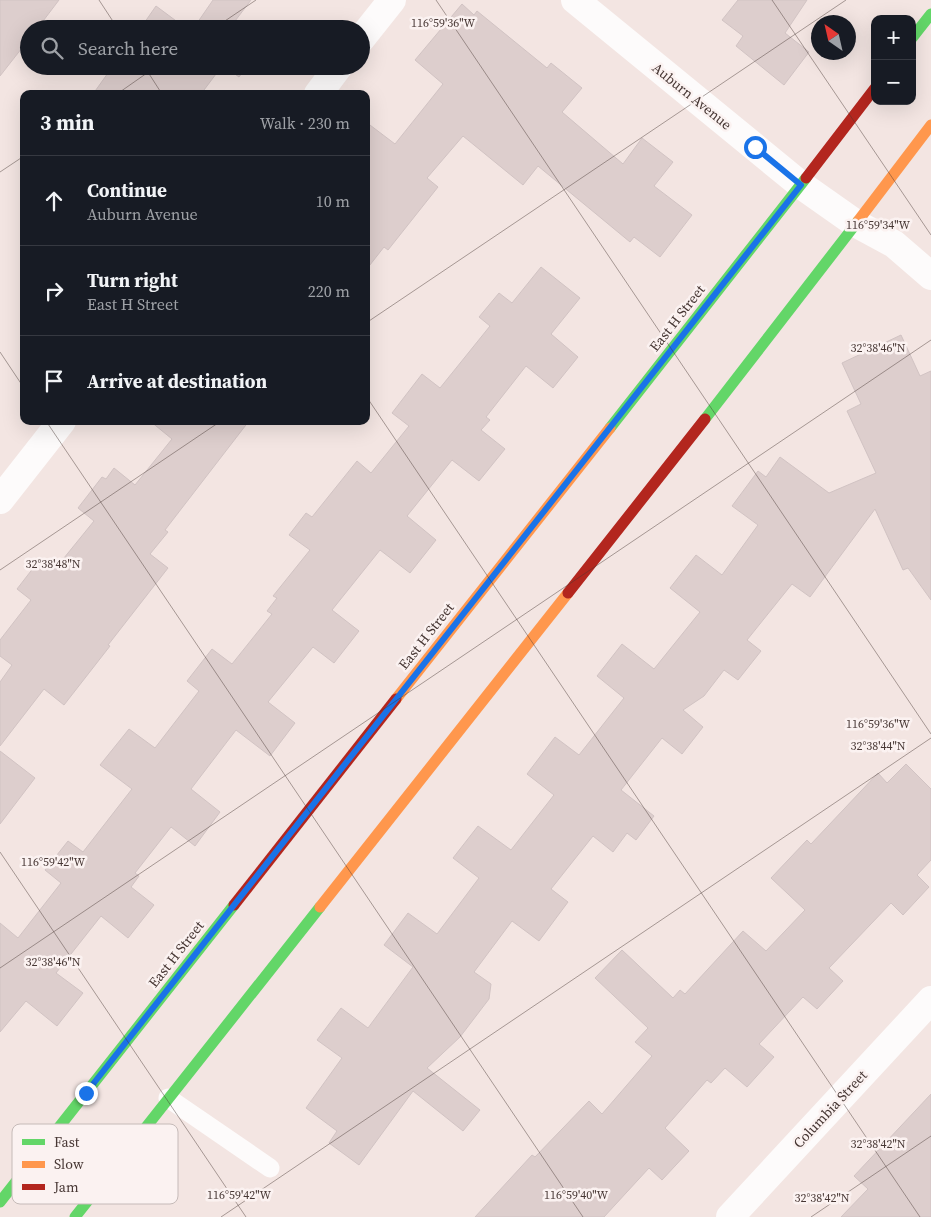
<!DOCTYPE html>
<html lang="en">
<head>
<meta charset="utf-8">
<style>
  body { margin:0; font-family:"Source Serif 4",serif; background:#20242c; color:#f1f3f6 }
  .controls { position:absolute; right:15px; top:15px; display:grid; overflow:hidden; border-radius:10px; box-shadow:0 5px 20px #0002 }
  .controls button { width:45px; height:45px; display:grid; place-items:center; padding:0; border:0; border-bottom:1px solid #363941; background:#171b24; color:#f1f3f6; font:25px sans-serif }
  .compass { position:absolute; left:811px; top:15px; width:45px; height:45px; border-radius:50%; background:#171b24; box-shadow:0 5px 20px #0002; rotate:326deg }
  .stop { position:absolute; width:15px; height:15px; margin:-11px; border:4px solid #1a73e8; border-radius:50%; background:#fff }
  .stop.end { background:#1a73e8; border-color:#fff; box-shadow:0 1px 5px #0008 }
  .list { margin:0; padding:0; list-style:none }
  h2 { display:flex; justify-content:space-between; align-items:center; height:65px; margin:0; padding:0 20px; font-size:21px }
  h2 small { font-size:16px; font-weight:400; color:#9ea1a6 }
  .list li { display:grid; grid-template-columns:32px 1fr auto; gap:15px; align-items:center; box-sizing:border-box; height:90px; padding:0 20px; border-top:1px solid #363941 }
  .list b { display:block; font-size:19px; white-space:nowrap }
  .list p { margin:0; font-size:16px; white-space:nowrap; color:#9ea1a6 }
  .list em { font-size:16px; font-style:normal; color:#9ea1a6 }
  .icon { flex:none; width:28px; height:28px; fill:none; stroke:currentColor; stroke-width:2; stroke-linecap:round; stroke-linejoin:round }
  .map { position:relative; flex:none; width:931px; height:1217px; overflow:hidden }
  .search { position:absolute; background:#171b24; box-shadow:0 5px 20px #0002; left:20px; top:20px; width:350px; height:55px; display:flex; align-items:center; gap:12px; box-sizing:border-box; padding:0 18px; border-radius:28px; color:#9ea1a6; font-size:19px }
  .panel { position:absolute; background:#171b24; box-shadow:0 5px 20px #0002; left:20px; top:90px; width:350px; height:335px; border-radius:10px }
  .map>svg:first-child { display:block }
</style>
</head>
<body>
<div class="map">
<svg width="931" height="1217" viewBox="0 0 931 1217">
  <rect width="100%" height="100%" fill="#f3e5e2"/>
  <g fill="#ddcecd" stroke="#d1c3c3">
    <path d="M 0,0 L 59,0 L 37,29 L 29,29 L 29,39 L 0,76 Z"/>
    <path d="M 213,0 L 251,0 L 232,25 L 237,29 L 193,29 Z"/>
    <path d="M 738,0 L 807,0 L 785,33 L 809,52 L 784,85 L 736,46 L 743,36 L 722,20 Z"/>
    <path d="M 462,4 L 474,15 L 477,11 L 547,68 L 551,63 L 582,88 L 562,112 L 623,164 L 642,138 L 673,162 L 654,186 L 692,215 L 660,257 L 634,237 L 630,242 L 538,166 L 523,185 L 463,136 L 427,178 L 438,187 L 388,250 L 384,247 L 366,270 L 366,122 L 395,144 L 443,84 L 415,60 Z"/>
    <path d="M 156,6 L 187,29 L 140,29 Z"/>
    <path d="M 113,66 L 222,66 L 201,94 L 93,94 Z"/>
    <path d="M 224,66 L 247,66 L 239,77 Z"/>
    <path d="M 541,267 L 580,298 L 551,334 L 578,357 L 553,388 L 526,366 L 486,417 L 490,420 L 481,430 L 505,449 L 479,481 L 452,460 L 407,516 L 436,540 L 410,573 L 380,550 L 332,610 L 359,631 L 334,663 L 313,647 L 268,702 L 295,723 L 270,756 L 236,730 L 191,789 L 220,812 L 195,846 L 171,827 L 135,873 L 139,876 L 131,887 L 154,905 L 128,938 L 101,916 L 56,973 L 83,993 L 57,1026 L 26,1001 L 0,1032 L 0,923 L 18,938 L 61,883 L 45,870 L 68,841 L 83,852 L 132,789 L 100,765 L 129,729 L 155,748 L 199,691 L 187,681 L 212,649 L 232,664 L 272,614 L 267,611 L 277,598 L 273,596 L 310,550 L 289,535 L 306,513 L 312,517 L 357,461 L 371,473 L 409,426 L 392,413 L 422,374 L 440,388 L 490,326 L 479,317 L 499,293 L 512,303 Z"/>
    <path d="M 901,335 L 920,376 L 931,371 L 931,600 L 908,568 L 903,570 L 875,509 L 810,597 L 792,584 L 747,640 L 761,651 L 738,680 L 724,670 L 704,696 L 683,710 L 703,727 L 682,754 L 662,738 L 621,790 L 654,816 L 636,840 L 627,833 L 613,852 L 593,836 L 551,889 L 568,902 L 539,941 L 512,921 L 474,972 L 491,984 L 489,999 L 460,1037 L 427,1068 L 480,1110 L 463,1131 L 413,1091 L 359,1165 L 329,1143 L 337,1131 L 306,1108 L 342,1058 L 317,1040 L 341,1008 L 368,1028 L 413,967 L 384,945 L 408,913 L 437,934 L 479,878 L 453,858 L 478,826 L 511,850 L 554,795 L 527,774 L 555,737 L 579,755 L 624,698 L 597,676 L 622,644 L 654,669 L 700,612 L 670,588 L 696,555 L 722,575 L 758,525 L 732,506 L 758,471 L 766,477 L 780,457 L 829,493 L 876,473 L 847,411 L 861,404 L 842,363 Z"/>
    <path d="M 150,421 L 249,421 L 165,530 L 168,532 L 150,554 L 168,568 L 108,645 L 110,646 L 64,705 L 44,689 L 0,746 L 0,682 L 12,665 L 0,656 L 0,640 L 31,600 L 17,589 L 41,558 L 55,569 L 94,521 L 78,508 L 102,477 L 106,479 L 114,468 L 135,485 L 172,439 Z"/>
    <path d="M 0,751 L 35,778 L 0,824 Z"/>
    <path d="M 906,764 L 931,789 L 931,860 L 917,875 L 929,887 L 903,915 L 891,903 L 829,968 L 843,981 L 817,1009 L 803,997 L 759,1044 L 774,1057 L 747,1087 L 725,1068 L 711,1083 L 707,1080 L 665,1128 L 689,1151 L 662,1180 L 649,1168 L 604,1217 L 475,1217 L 532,1155 L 535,1157 L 589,1101 L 602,1114 L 652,1056 L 635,1042 L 648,1028 L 595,978 L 622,950 L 673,998 L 680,990 L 685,994 L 743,931 L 766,951 L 805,910 L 771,878 L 807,840 L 811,844 L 878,773 L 887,783 Z"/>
    <path d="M 931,1094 L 931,1217 L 841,1217 L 868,1189 L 854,1176 Z"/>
  </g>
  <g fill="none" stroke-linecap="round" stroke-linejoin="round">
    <path stroke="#fdfbfb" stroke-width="19" d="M 168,1098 L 270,1168"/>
    <g stroke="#fdfbfb" stroke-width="28">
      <path d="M 575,0 L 801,185 L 855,223 L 894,244 L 931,276"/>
      <path d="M 361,39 L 392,0"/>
      <path d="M 318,94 L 339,66"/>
      <path d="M 0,500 L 62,421"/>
      <path d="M 730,1217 L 931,1000"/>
    </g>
    <g stroke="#63d668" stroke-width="11">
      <path d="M 912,38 L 931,14"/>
      <path d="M 705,419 L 858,221"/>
      <path d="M 610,428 L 806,178"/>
      <path d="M 0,1202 L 234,905"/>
      <path d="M 75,1217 L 320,907"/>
    </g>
    <g stroke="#ff974d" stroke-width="11">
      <path d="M 858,221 L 931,125"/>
      <path d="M 396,699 L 610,428"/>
      <path d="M 320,907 L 568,593"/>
    </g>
    <g stroke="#b3261e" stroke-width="11">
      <path d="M 806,178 L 875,88"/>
      <path d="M 568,593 L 705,419"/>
      <path d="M 234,905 L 396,699"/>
    </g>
  </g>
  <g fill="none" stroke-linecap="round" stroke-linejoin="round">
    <path stroke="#1a73e8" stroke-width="6" d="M 86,1093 L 801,185 L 755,147"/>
  </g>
  <path fill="none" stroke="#473734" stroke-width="1" stroke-opacity="0.45" d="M 99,0 L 118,29M 436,0 L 931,734M 772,0 L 931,235M 213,29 L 256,0M 144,66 L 162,94M 117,94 L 157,66M 0,172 L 24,156M 366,323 L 846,0M 0,352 L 24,388M 366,396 L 920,1217M 46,421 L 583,1217M 0,570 L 221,421M 0,852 L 246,1217M 0,968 L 931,340M 221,1217 L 931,738M 811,1217 L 931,1136"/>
  <g text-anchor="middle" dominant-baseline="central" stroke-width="5" stroke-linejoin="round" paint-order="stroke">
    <g font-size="14" fill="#473734" stroke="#fbf2f1">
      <text transform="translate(692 96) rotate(39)">Auburn Avenue</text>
      <text transform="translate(677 318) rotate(-52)">East H Street</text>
      <text transform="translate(426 636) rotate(-52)">East H Street</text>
      <text transform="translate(176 954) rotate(-52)">East H Street</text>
      <text transform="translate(830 1109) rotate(-47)">Columbia Street</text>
    </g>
  </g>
  <rect x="12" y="1124" width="166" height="80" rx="8" fill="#fbf2f1" stroke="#c5bab8" stroke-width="1"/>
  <rect x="22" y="1139" width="23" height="6" fill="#63d668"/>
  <rect x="22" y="1161" width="23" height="7" fill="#ff974d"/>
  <rect x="22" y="1184" width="23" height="6" fill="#b3261e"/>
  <g font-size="14" fill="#473734">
    <text x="54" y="1147">Fast</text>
    <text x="54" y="1169">Slow</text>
    <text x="54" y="1192">Jam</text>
  </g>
  <g font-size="12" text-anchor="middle" fill="#473734" stroke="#fbf2f1" stroke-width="5" stroke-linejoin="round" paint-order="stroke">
    <text x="443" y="27">116°59'36"W</text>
    <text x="878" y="229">116°59'34"W</text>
    <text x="878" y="352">32°38'46"N</text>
    <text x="53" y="568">32°38'48"N</text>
    <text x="878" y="728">116°59'36"W</text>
    <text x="878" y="750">32°38'44"N</text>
    <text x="53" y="866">116°59'42"W</text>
    <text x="53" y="966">32°38'46"N</text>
    <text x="878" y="1148">32°38'42"N</text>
    <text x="239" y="1199">116°59'42"W</text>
    <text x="576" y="1199">116°59'40"W</text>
    <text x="822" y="1202">32°38'42"N</text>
  </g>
</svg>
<div class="controls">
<button>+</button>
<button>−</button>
</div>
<svg class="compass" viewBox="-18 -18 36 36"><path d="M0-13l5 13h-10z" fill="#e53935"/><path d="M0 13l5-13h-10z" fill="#9ea1a6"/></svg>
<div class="stop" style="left:755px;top:147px"></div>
<div class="stop end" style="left:86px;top:1093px"></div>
<div class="search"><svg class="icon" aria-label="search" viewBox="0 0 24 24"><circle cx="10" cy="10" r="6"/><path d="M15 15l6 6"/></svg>Search here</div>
<section class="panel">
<h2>3 min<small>Walk · 230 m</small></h2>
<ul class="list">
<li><svg class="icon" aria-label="ahead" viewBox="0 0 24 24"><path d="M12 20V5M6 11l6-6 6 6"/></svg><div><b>Continue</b><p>Auburn Avenue</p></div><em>10 m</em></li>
<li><svg class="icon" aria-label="right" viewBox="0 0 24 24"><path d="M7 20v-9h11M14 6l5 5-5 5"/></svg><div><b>Turn right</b><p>East H Street</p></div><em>220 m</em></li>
<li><svg class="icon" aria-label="arrive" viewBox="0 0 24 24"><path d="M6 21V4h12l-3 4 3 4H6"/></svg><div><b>Arrive at destination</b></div></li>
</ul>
</section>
</div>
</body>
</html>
